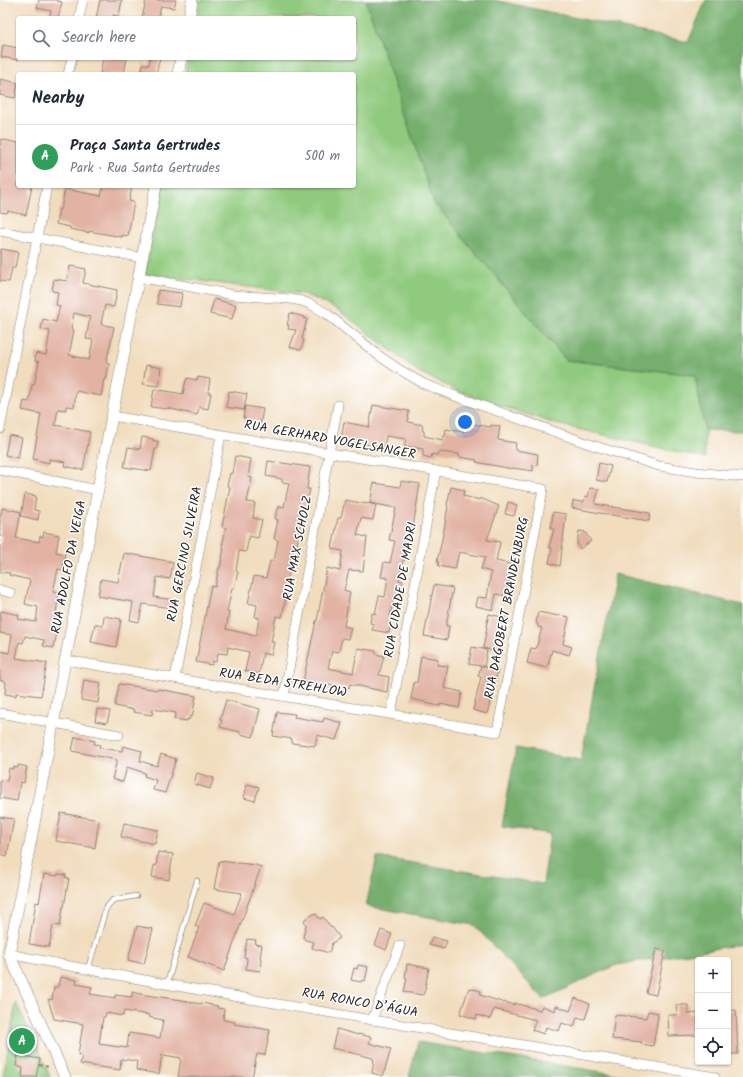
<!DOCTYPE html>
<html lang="en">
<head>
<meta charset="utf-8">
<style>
  body { margin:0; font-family:Kalam,sans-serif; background:#f2f2f3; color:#1f2937 }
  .controls { position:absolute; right:12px; bottom:12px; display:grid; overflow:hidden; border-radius:4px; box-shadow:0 1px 3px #0004 }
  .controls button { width:36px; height:36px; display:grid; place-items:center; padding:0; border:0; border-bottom:1px solid #e0e1e3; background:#fff; color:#1f2937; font:20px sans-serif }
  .you { position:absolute; left:465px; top:422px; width:14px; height:14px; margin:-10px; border:3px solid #fff; border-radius:50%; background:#1a73e8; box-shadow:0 0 0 6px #1a73e833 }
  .badge { display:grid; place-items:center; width:26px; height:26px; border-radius:50%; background:#d1495b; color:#fff; font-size:13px; font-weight:700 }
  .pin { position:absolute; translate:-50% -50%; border:2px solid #fff; box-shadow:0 1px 4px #0006 }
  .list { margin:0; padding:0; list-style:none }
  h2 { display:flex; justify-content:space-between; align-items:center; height:52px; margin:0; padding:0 16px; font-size:17px }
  h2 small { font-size:13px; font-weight:400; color:#747a83 }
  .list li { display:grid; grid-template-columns:26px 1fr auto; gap:12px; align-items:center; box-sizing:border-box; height:64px; padding:0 16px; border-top:1px solid #e0e1e3 }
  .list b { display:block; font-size:15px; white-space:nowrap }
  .list p { margin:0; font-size:13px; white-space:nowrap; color:#747a83 }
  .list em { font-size:13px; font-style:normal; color:#747a83 }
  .icon { flex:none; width:22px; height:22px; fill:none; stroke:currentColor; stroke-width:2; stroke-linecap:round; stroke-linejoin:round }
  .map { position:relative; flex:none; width:743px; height:1077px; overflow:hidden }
  .search { position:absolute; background:#fff; box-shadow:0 1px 3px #0004; left:16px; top:16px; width:340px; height:44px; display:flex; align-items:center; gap:10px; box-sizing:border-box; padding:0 14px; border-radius:4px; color:#747a83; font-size:15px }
  .panel { position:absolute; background:#fff; box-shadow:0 1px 3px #0004; left:16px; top:72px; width:340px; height:116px; border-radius:4px }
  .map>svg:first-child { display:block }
</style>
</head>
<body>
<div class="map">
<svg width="743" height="1077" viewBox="0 0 743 1077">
  <rect width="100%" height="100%" fill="#fff"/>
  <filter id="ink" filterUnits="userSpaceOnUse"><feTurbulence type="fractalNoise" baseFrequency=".025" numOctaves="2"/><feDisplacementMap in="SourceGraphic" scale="8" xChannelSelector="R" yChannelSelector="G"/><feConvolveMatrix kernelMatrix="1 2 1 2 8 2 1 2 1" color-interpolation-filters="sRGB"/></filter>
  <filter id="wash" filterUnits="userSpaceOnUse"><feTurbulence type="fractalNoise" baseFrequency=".012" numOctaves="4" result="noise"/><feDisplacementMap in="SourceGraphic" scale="16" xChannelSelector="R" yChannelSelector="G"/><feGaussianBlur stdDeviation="0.9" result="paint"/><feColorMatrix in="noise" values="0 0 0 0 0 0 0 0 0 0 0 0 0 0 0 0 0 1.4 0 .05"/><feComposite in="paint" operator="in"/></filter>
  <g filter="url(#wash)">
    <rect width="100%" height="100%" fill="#f1ddbe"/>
    <g fill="#90ca7e" stroke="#5e7a54">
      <path d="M 200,0 L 366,0 L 434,203 L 566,360 L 695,375 L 705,430 L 705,458 L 556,424 L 460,392 L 419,372 L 337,309 L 304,294 L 145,274 L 162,186 L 354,186 L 354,74 L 185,74 L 188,58 L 354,58 L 354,18 L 197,18 Z"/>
      <path d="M 16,1003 L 38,1048 L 50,1077 L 3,1077 Z"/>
    </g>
    <g fill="#74ae6d" stroke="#506c4c">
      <path d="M 366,0 L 494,0 L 688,42 L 706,0 L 743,0 L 743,431 L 705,430 L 695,375 L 566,360 L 434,203 Z"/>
      <path d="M 615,574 L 743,605 L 743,944 L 616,965 L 543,999 L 474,925 L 366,906 L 377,857 L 543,884 L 550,834 L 502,826 L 516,748 L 581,760 Z"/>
      <path d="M 418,1042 L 633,1077 L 409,1077 Z"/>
    </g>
    <g id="blocks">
      <g fill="#e2b2a3" fill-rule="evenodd">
        <path d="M 39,0 L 57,0 L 57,1 L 62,2 L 58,18 L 49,18 L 51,11 L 37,8 Z"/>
        <path d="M 100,0 L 122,0 L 119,16 L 113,15 L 113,18 L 96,18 Z"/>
        <path d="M 146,0 L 176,0 L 174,8 L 161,6 L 158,18 L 142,18 Z"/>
        <path d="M 3,45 L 18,48 L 18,60 L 1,57 Z"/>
        <path d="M 103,58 L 127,58 L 124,74 L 100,74 Z"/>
        <path d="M 150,58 L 160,58 L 156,74 L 141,74 L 143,64 L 149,65 Z"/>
        <path d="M 0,79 L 18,83 L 15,98 L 0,95 Z"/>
        <path d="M 0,139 L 18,143 L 18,186 L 32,186 L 26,215 L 8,211 L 7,213 L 0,212 Z"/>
        <path d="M 103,186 L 132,186 L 129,201 L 134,202 L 128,236 L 122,235 L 122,237 L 89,231 L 89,233 L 70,229 L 70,227 L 56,224 L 59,209 L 61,209 L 65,189 L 101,196 Z"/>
        <path d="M 1,249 L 18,252 L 15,268 L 12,268 L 9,282 L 0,281 L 0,254 Z"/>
        <path d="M 70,266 L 86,269 L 83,283 L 117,290 L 114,307 L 105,305 L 101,324 L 114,327 L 106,363 L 109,363 L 106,380 L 104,379 L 101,396 L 76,391 L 74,407 L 66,406 L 66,410 L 58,409 L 55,425 L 90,432 L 83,470 L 64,466 L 65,462 L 49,459 L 49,463 L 33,459 L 41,414 L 22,410 L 24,401 L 29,402 L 32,385 L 34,385 L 39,362 L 35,361 L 36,353 L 46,355 L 50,331 L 41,329 L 43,319 L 56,322 L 60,306 L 56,305 L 58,292 L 52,291 L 54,279 L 67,281 ZM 74,313 L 90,317 L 86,339 L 93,340 L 89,360 L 69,355 L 74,330 L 71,329 Z"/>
        <path d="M 158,290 L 182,293 L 180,307 L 157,304 Z"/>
        <path d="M 214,299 L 236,305 L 232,319 L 210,314 Z"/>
        <path d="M 290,313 L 304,317 L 304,318 L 307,319 L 302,339 L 304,340 L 301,350 L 290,347 L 296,330 L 288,329 L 289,325 L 287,325 Z"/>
        <path d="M 146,365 L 161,368 L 160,373 L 161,373 L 159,386 L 143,384 Z"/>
        <path d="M 198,377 L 210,379 L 208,393 L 211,393 L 208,409 L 199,407 L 197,415 L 167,408 L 167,409 L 151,407 L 154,389 L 183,394 L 186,380 L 187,380 L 187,378 L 197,380 Z"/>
        <path d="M 229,391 L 247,394 L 244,410 L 226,407 Z"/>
        <path d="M 373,405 L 409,411 L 408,422 L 423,425 L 422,430 L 424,431 L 424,436 L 443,440 L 444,436 L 445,436 L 446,429 L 463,432 L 465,423 L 491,427 L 491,425 L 500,426 L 498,440 L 516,443 L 515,450 L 538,454 L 537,466 L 533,465 L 533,471 L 512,468 L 512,469 L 476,462 L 477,460 L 459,457 L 459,454 L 438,452 L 437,455 L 432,454 L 431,458 L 423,456 L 423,449 L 404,446 L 406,439 L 386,436 L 384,447 L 341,440 L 344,422 L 369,427 Z"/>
        <path d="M 245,406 L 263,409 L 260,426 L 245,423 L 245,418 L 243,418 Z"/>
        <path d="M 9,435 L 22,438 L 18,458 L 5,455 Z"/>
        <path d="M 142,437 L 153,439 L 153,441 L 158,441 L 157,449 L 155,449 L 151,471 L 124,467 L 128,447 L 140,449 Z"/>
        <path d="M 235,456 L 251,459 L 248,477 L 252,478 L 247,502 L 255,503 L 253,518 L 262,520 L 258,538 L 249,536 L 246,552 L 239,551 L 236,571 L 238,572 L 234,588 L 232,588 L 227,612 L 229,612 L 226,629 L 256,636 L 259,618 L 255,617 L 257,605 L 248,603 L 254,576 L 266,578 L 270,561 L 274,561 L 278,540 L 274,539 L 278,520 L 275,519 L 277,509 L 279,509 L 279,506 L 284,507 L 289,483 L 282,482 L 282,479 L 266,476 L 268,461 L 310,467 L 307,489 L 310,489 L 306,507 L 305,507 L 299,531 L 297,546 L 298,547 L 296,560 L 294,560 L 293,563 L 291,563 L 287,583 L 289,583 L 282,617 L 276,616 L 271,642 L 274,642 L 271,655 L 263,653 L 259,674 L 245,671 L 249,652 L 228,647 L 227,654 L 218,653 L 216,662 L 212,661 L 212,665 L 196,662 L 211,586 L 215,587 L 219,568 L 220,568 L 224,548 L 222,547 L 226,528 L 222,527 L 230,487 L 227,486 L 230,473 L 232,474 Z"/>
        <path d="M 599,463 L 611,466 L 607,482 L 596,480 Z"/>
        <path d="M 401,481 L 420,484 L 413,527 L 410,527 L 405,560 L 403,560 L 399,580 L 403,581 L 399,599 L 394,598 L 390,616 L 392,617 L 389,633 L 372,630 L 374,624 L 370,623 L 372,613 L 375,614 L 379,596 L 385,597 L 388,578 L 381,577 L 384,562 L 390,563 L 395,541 L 389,540 L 396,508 L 370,503 L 374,483 L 400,487 Z"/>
        <path d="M 451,487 L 464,490 L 463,496 L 480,500 L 480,498 L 499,506 L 487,540 L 500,542 L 496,561 L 511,564 L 508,579 L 510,579 L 506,596 L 496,594 L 493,610 L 476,606 L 478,597 L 487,598 L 491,572 L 481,569 L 485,557 L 459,552 L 455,569 L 438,566 L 439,562 L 437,562 L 444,530 L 448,506 L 447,505 Z"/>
        <path d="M 590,488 L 599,489 L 595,504 L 650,513 L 649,521 L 600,513 L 572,508 L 573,501 L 584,502 L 585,496 L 588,497 Z"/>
        <path d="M 25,494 L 36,496 L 34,510 L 39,511 L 38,520 L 21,516 Z"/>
        <path d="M 345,500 L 367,504 L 367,503 L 376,505 L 373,520 L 361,518 L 357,535 L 367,537 L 363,571 L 349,570 L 344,590 L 350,592 L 344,626 L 351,628 L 348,639 L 342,638 L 339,652 L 332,651 L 328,668 L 353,673 L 358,648 L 376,651 L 376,654 L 384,656 L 379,675 L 389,677 L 387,692 L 350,684 L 349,688 L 323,683 L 323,686 L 303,682 L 316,621 L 317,621 L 327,568 L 340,571 L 343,551 L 332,549 L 338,518 L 341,518 Z"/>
        <path d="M 508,502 L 517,505 L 514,516 L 505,514 Z"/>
        <path d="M 2,508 L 21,512 L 16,538 L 39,542 L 40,536 L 43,537 L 44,532 L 59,535 L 56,552 L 65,554 L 63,570 L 58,569 L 53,592 L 59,593 L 54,627 L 58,628 L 55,642 L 54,642 L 53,648 L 43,646 L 44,640 L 25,636 L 23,643 L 19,642 L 16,658 L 47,663 L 41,696 L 16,693 L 16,696 L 5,694 L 6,682 L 0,680 L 0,651 L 9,653 L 12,635 L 0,633 L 0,619 L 1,611 L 19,615 L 18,619 L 36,622 L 38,607 L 25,604 L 30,580 L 9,575 L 10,573 L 0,572 L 0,546 L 2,536 L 0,536 L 0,517 Z"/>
        <path d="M 553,512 L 566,514 L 560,566 L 549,563 L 552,548 L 549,547 L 554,529 L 551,529 Z"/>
        <path d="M 579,531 L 585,532 L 591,541 L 580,549 L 577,543 Z"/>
        <path d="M 124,553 L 173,562 L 170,579 L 157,577 L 154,597 L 174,600 L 172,608 L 143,604 L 139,622 L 130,620 L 133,602 L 98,596 L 101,579 L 118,582 Z"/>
        <path d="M 434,585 L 453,588 L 446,626 L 449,626 L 447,640 L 424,636 Z"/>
        <path d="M 538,612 L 558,616 L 559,615 L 569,617 L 563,644 L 572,647 L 569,655 L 552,650 L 547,668 L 527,663 L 531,648 L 536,649 L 542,628 L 538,627 L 538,624 L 536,623 Z"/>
        <path d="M 489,614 L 506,618 L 500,645 L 495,651 L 483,648 L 487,627 L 486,627 Z"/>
        <path d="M 104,616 L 121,619 L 116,647 L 91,642 L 95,624 L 103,626 Z"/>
        <path d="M 472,647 L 487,650 L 484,667 L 482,666 L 498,671 L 491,695 L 492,695 L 487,714 L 473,710 L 481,677 L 478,676 L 481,666 L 469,664 Z"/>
        <path d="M 421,656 L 438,659 L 437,665 L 448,666 L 444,688 L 462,692 L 459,708 L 440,704 L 440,706 L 425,703 L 425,702 L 411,699 L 414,682 L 417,683 Z"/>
        <path d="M 84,680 L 101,683 L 98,703 L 81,700 Z"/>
        <path d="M 119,684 L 158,690 L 158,689 L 196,696 L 192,717 L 190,716 L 189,720 L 187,719 L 187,721 L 174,719 L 176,713 L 153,709 L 152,715 L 133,712 L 134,710 L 115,706 Z"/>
        <path d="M 226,700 L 260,709 L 253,737 L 240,734 L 240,732 L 220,727 L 222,720 L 220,720 Z"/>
        <path d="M 97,709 L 110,711 L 107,723 L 95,721 Z"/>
        <path d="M 277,712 L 295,714 L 294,717 L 323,722 L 324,718 L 342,723 L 336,740 L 317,735 L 315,746 L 292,743 L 292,739 L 273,736 Z"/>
        <path d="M 75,737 L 95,741 L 94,744 L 100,745 L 99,748 L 122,751 L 123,746 L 142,751 L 140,761 L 157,766 L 161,754 L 176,759 L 165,793 L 153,790 L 156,780 L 144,776 L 145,773 L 127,767 L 123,782 L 112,779 L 117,760 L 72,751 Z"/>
        <path d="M 18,765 L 27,767 L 24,783 L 20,782 L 17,801 L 0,798 L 0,780 L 7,781 L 9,768 L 13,769 L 13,767 L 18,768 Z"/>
        <path d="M 197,773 L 214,778 L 210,789 L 194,784 Z"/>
        <path d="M 247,784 L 259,787 L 255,801 L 244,798 Z"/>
        <path d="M 61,813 L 99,820 L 95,848 L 56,841 Z"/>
        <path d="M 0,817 L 14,819 L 7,856 L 0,854 Z"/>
        <path d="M 124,823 L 158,830 L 155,844 L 121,837 Z"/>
        <path d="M 158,852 L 173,854 L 169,880 L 152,877 L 154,865 L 156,866 Z"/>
        <path d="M 219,861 L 256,865 L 261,867 L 224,971 L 188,957 L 199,928 L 195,926 L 204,903 L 234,914 L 242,893 L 214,889 Z"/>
        <path d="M 44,874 L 57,876 L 58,874 L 66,875 L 65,877 L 69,878 L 64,907 L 63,907 L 60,926 L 53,925 L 49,947 L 29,944 L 36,902 L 39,903 Z"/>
        <path d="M 315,913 L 320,919 L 323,917 L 331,928 L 332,927 L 340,938 L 332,943 L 329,953 L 312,948 L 314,942 L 305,940 L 303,937 L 306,925 L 304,920 Z"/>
        <path d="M 137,926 L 153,929 L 144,964 L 128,960 Z"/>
        <path d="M 381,930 L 392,934 L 386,950 L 375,945 Z"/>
        <path d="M 432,937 L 447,941 L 444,949 L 429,945 Z"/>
        <path d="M 247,939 L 256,940 L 255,944 L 262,945 L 260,958 L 261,959 L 260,971 L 246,969 L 247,958 L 244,957 Z"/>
        <path d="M 656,949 L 665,951 L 656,995 L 646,993 Z"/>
        <path d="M 407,964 L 429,968 L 425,987 L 426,987 L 423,995 L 404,992 L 407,978 L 405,978 Z"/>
        <path d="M 358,965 L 368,967 L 365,981 L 362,980 L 361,982 L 351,980 L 354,968 L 357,969 Z"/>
        <path d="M 60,977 L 77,980 L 76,984 L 92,987 L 90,994 L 115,998 L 115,995 L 132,997 L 132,992 L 146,995 L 182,1000 L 182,1001 L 201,1004 L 201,1003 L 218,1006 L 217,1008 L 224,1009 L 223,1020 L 235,1022 L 234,1024 L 270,1030 L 265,1055 L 257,1054 L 252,1077 L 178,1077 L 181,1058 L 164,1055 L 162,1055 L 159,1074 L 136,1070 L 137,1061 L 121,1059 L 120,1070 L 80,1064 L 82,1055 L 78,1055 L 83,1024 L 54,1019 L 48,999 L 52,1000 L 54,987 L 58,987 ZM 124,1011 L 149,1015 L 149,1017 L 163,1020 L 160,1038 L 129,1033 L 127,1048 L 99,1044 L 103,1017 L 105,1017 L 106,1013 L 123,1016 Z"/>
        <path d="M 469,988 L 481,991 L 480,995 L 505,1003 L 505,1002 L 514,1005 L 514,1003 L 540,1010 L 542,1006 L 555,1011 L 556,1006 L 570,1011 L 575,998 L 590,1004 L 585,1019 L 577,1017 L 574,1027 L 562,1023 L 559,1031 L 546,1027 L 544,1034 L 532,1030 L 536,1020 L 494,1009 L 490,1019 L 477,1015 L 476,1019 L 460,1014 Z"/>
        <path d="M 676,1005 L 688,1005 L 688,1014 L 698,1013 L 698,1035 L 669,1036 L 668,1015 L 677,1015 Z"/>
        <path d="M 736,1010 L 738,1054 L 728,1054 L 728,1011 Z"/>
        <path d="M 648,1011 L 658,1013 L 657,1016 L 658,1016 L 653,1046 L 641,1044 L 642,1042 L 612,1039 L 615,1015 L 646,1018 Z"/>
        <path d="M 337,1029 L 358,1035 L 358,1034 L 371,1037 L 369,1043 L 391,1049 L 383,1076 L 372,1073 L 374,1060 L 373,1060 L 373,1058 L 332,1048 Z"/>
        <path d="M 18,1055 L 40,1059 L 36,1077 L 22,1077 L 23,1068 L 16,1066 Z"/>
      </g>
    </g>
  </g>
  <g filter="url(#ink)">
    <use href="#blocks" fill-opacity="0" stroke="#8e8474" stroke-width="1"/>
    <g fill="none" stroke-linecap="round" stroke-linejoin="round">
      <g stroke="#8e8474" stroke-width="6">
        <g id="service">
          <path d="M 88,969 L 106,908 L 113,900 L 136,896"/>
          <path d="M 167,984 L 197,881"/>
        </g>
      </g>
      <g stroke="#8e8474" stroke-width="10">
        <g id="minor">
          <path d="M 79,18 L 83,0"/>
          <path d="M 68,74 L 72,58"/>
          <path d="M 0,231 L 143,258"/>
          <path d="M 139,277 L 233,295 L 290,299 L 302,301 L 312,305 L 326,313 L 378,355 L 397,368 L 424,384 L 455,396 L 592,445 L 659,466 L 696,472 L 743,477"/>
          <path d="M 0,429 L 47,186"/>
          <path d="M 0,470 L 98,490"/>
          <path d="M 0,590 L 11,593"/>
          <path d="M 65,660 L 497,732 L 543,489 L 112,416"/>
          <path d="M 175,678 L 221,435"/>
          <path d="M 284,696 L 338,405"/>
          <path d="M 0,713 L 119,735"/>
          <path d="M 391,714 L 436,471"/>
          <path d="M 9,954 C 243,1001 480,1037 715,1077"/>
          <path d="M 372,1020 L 400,945"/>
        </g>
      </g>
      <g stroke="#8e8474" stroke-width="12">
        <g id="tertiary">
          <path d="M 189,18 L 192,0"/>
          <path d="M 178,74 L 181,58"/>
          <path d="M 9,954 L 156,186"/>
          <path d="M 9,954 L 65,1077"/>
        </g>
      </g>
      <path stroke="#8e8474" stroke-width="2" stroke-dasharray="3 3" stroke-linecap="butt" d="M 39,1065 L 49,1067"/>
      <use href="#service" stroke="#fff" stroke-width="4.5"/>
      <use href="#minor" stroke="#fff" stroke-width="9"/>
      <use href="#tertiary" stroke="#fff" stroke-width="11"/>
    </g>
  </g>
  <g text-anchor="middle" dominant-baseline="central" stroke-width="3" stroke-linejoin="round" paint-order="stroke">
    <g font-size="13" fill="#2b2b2b" stroke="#fff">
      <text transform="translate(330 440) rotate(10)">RUA GERHARD VOGELSANGER</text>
      <text transform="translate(298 548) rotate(-79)">RUA MAX SCHOLZ</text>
      <text transform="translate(185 554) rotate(-79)">RUA GERCINO SILVEIRA</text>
      <text transform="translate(69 567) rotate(-79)">RUA ADOLFO DA VEIGA</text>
      <text transform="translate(401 590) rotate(-80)">RUA CIDADE DE MADRI</text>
      <text transform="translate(507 608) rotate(-79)">RUA DAGOBERT BRANDENBURG</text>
      <text transform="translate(283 683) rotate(9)">RUA BEDA STREHLOW</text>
      <text transform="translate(360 1003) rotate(10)">RUA RONCO D’ÁGUA</text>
    </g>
  </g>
</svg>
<div class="controls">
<button>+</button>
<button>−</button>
<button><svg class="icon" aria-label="locate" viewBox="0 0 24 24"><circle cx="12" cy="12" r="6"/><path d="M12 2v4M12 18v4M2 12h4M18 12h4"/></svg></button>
</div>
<div class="you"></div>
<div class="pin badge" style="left:22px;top:1041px;background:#2e9e5b">A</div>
<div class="search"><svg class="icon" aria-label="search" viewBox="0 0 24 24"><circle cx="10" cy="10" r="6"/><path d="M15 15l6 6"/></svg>Search here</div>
<section class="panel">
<h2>Nearby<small></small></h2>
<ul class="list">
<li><span class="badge" style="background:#2e9e5b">A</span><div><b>Praça Santa Gertrudes</b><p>Park · Rua Santa Gertrudes</p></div><em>500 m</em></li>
</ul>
</section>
</div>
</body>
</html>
